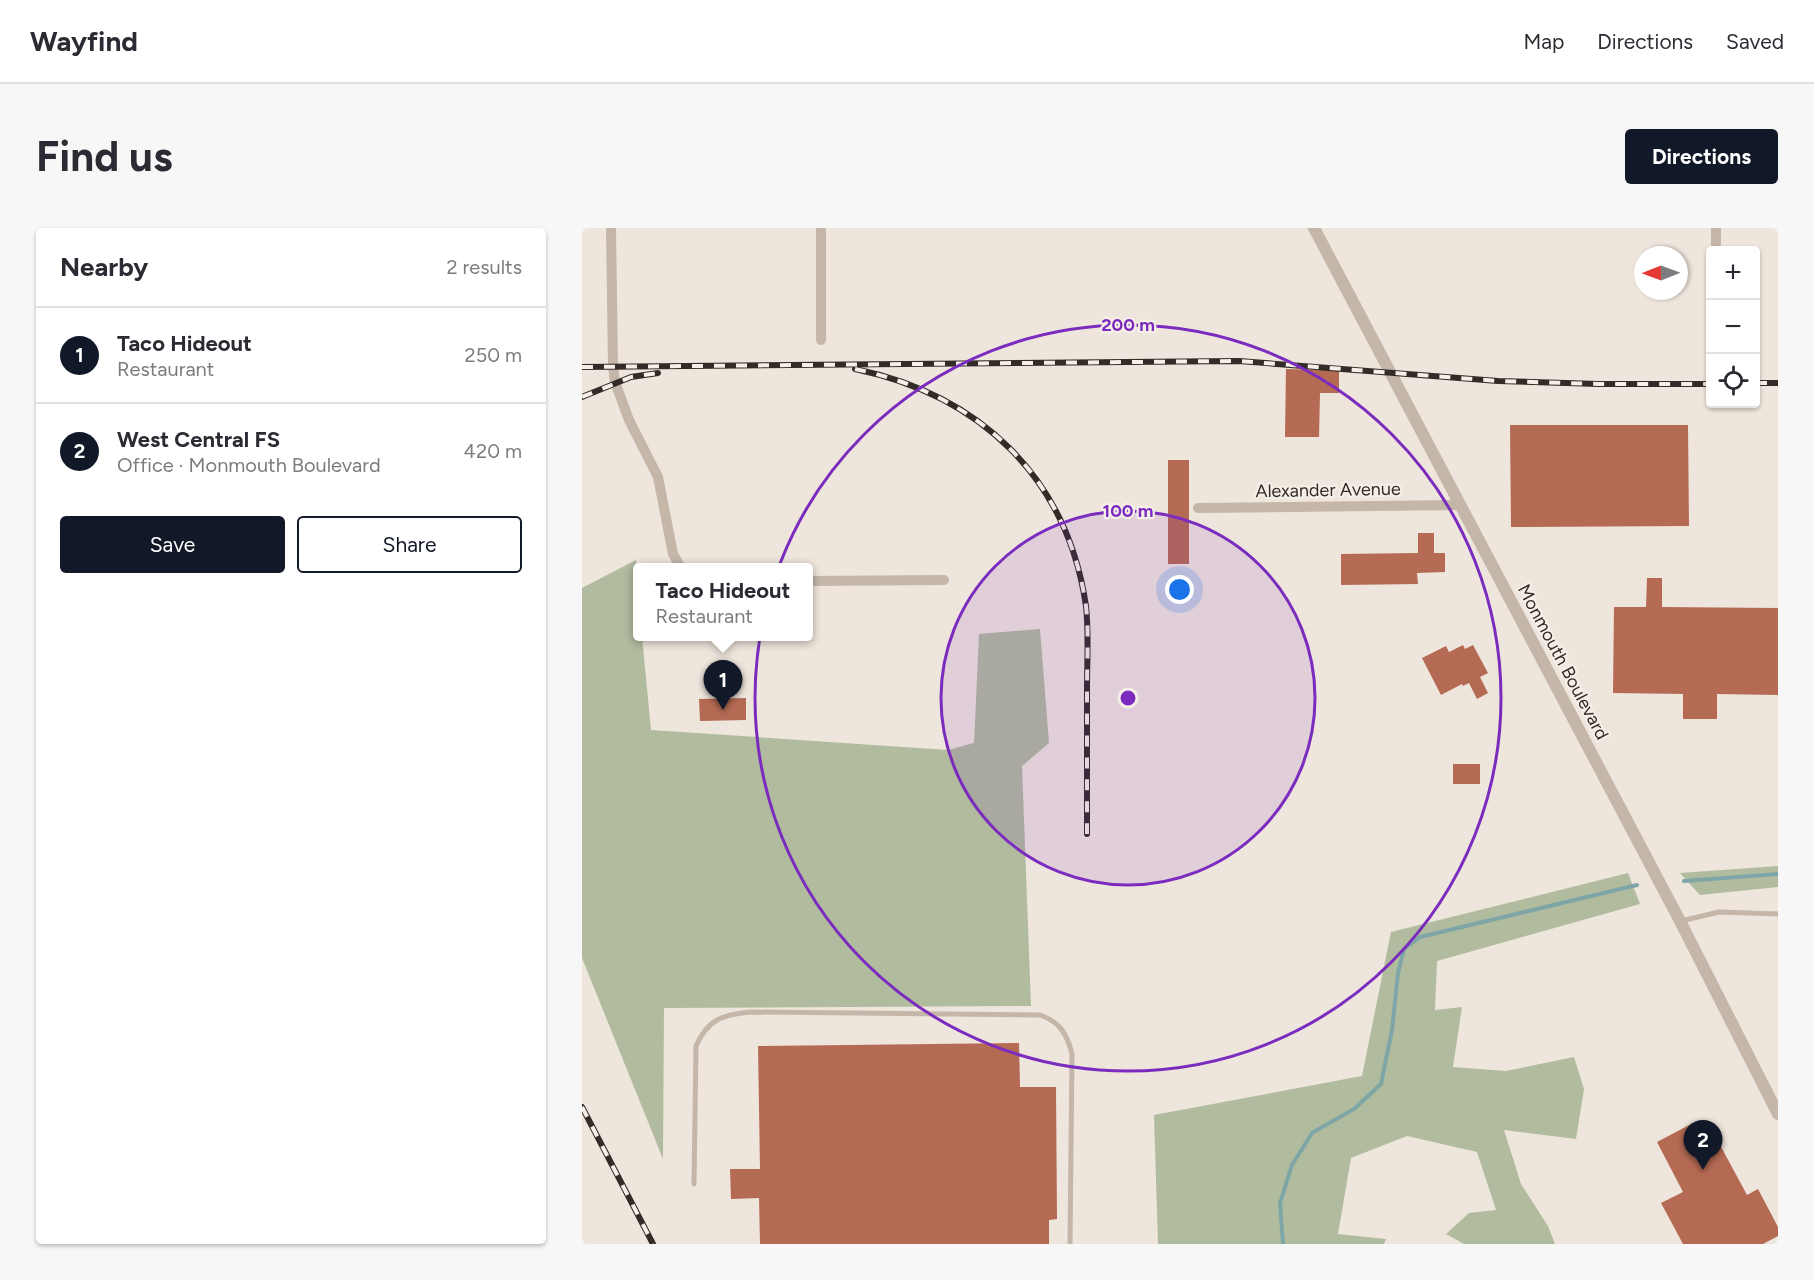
<!DOCTYPE html>
<html lang="en">
<head>
<meta charset="utf-8">
<style>
  body { margin:0; font-family:Figtree,sans-serif; background:#f7f7f7; color:#2b2b33 }
  .controls { position:absolute; right:18px; top:18px; display:grid; overflow:hidden; border-radius:6px; box-shadow:0 2px 4px #0004 }
  .controls button { width:54px; height:54px; display:grid; place-items:center; padding:0; border:0; border-bottom:2px solid #e1e1e2; background:#fff; color:#2b2b33; font:30px sans-serif }
  .compass { position:absolute; left:1052px; top:18px; width:54px; height:54px; border-radius:50%; background:#fff; box-shadow:0 2px 4px #0004; rotate:269deg }
  .you { position:absolute; left:598px; top:362px; width:21px; height:21px; margin:-15px; border:4px solid #fff; border-radius:50%; background:#1a73e8; box-shadow:0 0 0 9px #1a73e833 }
  .badge { display:grid; place-items:center; width:39px; height:39px; border-radius:50%; background:#111827; color:#fff; font-size:20px; font-weight:700 }
  .pin { position:absolute; translate:-50% -50px; filter:drop-shadow(0 2px 3px #0008) }
  .pin::after { content:''; position:absolute; top:32px; width:21px; height:18px; background:inherit; clip-path:polygon(0 0,100% 0,50% 100%) }
  .popup { position:absolute; left:51px; top:335px; width:180px; height:78px; box-sizing:border-box; display:grid; place-content:center; border-radius:6px; background:#fff; filter:drop-shadow(0 2px 4px #0005); font-size:20px; white-space:nowrap; color:#7c7c81 }
  .popup b { font-size:22px; color:#2b2b33 }
  .popup::after { content:''; position:absolute; left:50%; top:100%; margin-left:-12px; border:12px solid transparent; border-top-color:#fff }
  .list { margin:0; padding:0; list-style:none }
  h2 { display:flex; justify-content:space-between; align-items:center; height:78px; margin:0; padding:0 24px; font-size:26px }
  h2 small { font-size:20px; font-weight:400; color:#7c7c81 }
  .list li { display:grid; grid-template-columns:39px 1fr auto; gap:18px; align-items:center; box-sizing:border-box; height:96px; padding:0 24px; border-top:2px solid #e1e1e2 }
  .list b { display:block; font-size:22px; white-space:nowrap }
  .list p { margin:0; font-size:20px; white-space:nowrap; color:#7c7c81 }
  .list em { font-size:20px; font-style:normal; color:#7c7c81 }
  .actions { display:flex; gap:12px; padding:18px 24px }
  .actions a { flex:1; padding:14px 0; border:2px solid #111827; border-radius:6px; text-align:center; font-size:21px; color:#111827 }
  .actions .main { background:#111827; color:#fff }
  .icon { flex:none; width:33px; height:33px; fill:none; stroke:currentColor; stroke-width:2; stroke-linecap:round; stroke-linejoin:round }
  .map { position:relative; flex:none; width:1196px; height:1016px; overflow:hidden; border-radius:6px }
  header { display:flex; align-items:center; gap:36px; box-sizing:border-box; height:84px; padding:0 30px; background:#fff; border-bottom:2px solid #e1e1e2 }
  header strong { font-size:28px }
  nav { display:flex; gap:33px; margin-inline-start:auto; font-size:21px }
  .intro { display:flex; align-items:center; justify-content:space-between; box-sizing:border-box; height:144px; padding:0 36px }
  h1 { margin:0; font-size:42px }
  .button { padding:15px 27px; border-radius:6px; background:#111827; color:#fff; font-size:21px; font-weight:700 }
  main { display:flex; gap:36px; padding:0 36px }
  aside { flex:1; background:#fff; border-radius:6px; box-shadow:0 2px 4px #0004 }
  .map>svg:first-child { display:block }
</style>
</head>
<body>
<header>
<strong>Wayfind</strong>
<nav><a>Map</a><a>Directions</a><a>Saved</a></nav>
</header>
<div class="intro"><h1>Find us</h1><a class="button">Directions</a></div>
<main>
<aside>
<h2>Nearby<small>2 results</small></h2>
<ul class="list">
<li><span class="badge">1</span><div><b>Taco Hideout</b><p>Restaurant</p></div><em>250 m</em></li>
<li><span class="badge">2</span><div><b>West Central FS</b><p>Office · Monmouth Boulevard</p></div><em>420 m</em></li>
</ul>
<div class="actions"><a class="main">Save</a><a>Share</a></div>
</aside>
<div class="map">
<svg width="1196" height="1016" viewBox="0 0 1196 1016">
  <rect width="100%" height="100%" fill="#eee5dc"/>
  <g fill="#b1bb9e">
    <path d="M 54,332 L 56,408 L 60,409 L 69,502 L 366,522 L 392,515 L 397,406 L 458,401 L 467,515 L 440,538 L 449,778 L 82,780 L 81,931 L 0,730 L 0,360 Z"/>
    <path d="M 1196,638 L 1196,659 L 1118,667 L 1098,645 Z"/>
    <path d="M 1046,645 L 1058,676 L 855,733 L 853,782 L 880,779 L 871,839 L 924,843 L 992,829 L 1002,861 L 994,911 L 922,902 L 939,956 L 966,998 L 973,1016 L 882,1016 L 864,1006 L 887,985 L 914,982 L 895,924 L 825,908 L 769,930 L 756,1006 L 804,1011 L 802,1016 L 576,1016 L 572,887 L 780,848 L 809,704 Z"/>
  </g>
  <g fill="none" stroke-linecap="round" stroke-linejoin="round">
    <g stroke="#7fa6a7" stroke-width="4">
      <path d="M 1102,653 L 1196,646"/>
      <path d="M 701,1016 L 698,975 L 710,937 L 730,905 L 772,881 L 799,856 L 810,802 L 816,745 L 822,721 L 838,709 L 1055,657"/>
    </g>
  </g>
  <g fill="#b56a53">
    <path d="M 704,141 L 757,142 L 757,165 L 738,165 L 737,209 L 703,209 Z"/>
    <path d="M 928,197 L 1106,197 L 1107,298 L 929,299 Z"/>
    <rect x="586" y="232" width="21" height="104"/>
    <path d="M 836,305 L 852,305 L 852,325 L 863,325 L 863,344 L 835,345 L 836,356 L 759,357 L 759,326 L 836,325 Z"/>
    <path d="M 1065,350 L 1080,350 L 1080,379 L 1196,380 L 1196,467 L 1135,466 L 1135,491 L 1101,491 L 1101,466 L 1031,465 L 1032,379 L 1064,379 Z"/>
    <path d="M 881,417 L 883,421 L 891,417 L 906,445 L 898,449 L 906,465 L 895,471 L 887,455 L 881,458 L 880,456 L 859,467 L 840,430 L 864,418 L 867,424 Z"/>
    <path d="M 164,470 L 164,492 L 118,493 L 117,471 Z"/>
    <rect x="871" y="536" width="27" height="20"/>
    <path d="M 437,815 L 438,859 L 474,859 L 475,991 L 467,992 L 467,1016 L 178,1016 L 177,970 L 149,971 L 148,941 L 178,941 L 176,818 Z"/>
    <path d="M 1109,896 L 1123,923 L 1137,915 L 1165,967 L 1176,961 L 1196,999 L 1196,1008 L 1181,1016 L 1101,1016 L 1079,975 L 1101,964 L 1075,914 Z"/>
  </g>
  <g fill="none" stroke-linecap="round" stroke-linejoin="round">
    <g stroke="#c4b6a9" stroke-width="5">
      <path d="M 1099,693 L 1137,684 L 1196,686"/>
      <path d="M 112,956 L 114,818 C 126,791 140,787 168,784 L 458,787 C 478,794 485,806 490,826 L 488,1016"/>
    </g>
    <g stroke="#c4b6a9" stroke-width="10">
      <path d="M 29,0 L 31,138 L 33,154 L 47,192 L 76,249 L 91,326 L 99,340"/>
      <path d="M 239,0 L 239,112"/>
      <path d="M 1134,0 L 1134,22"/>
      <path d="M 616,280 L 878,277"/>
      <path d="M 226,353 L 362,352"/>
    </g>
    <path stroke="#c4b6a9" stroke-width="12" d="M 732,0 L 1098,693 L 1196,886"/>
    <g stroke="#332b28" stroke-width="6">
      <g id="rail">
        <path d="M 0,139 L 657,133 L 916,153 L 1017,156 L 1128,156"/>
        <path d="M 273,141 C 398,167 485,249 504,378 C 507,405 505,433 505,460 C 505,509 505,557 505,606"/>
        <path d="M 1174,155 L 1196,155"/>
        <path d="M 0,169 L 49,149 L 76,145"/>
        <path d="M 0,879 L 71,1016"/>
      </g>
    </g>
    <use href="#rail" stroke="#f6efe7" stroke-width="4" stroke-dasharray="11" stroke-linecap="butt"/>
  </g>
  <circle cx="546" cy="470" r="187" fill="#7b2cbf" fill-opacity=".12"/>
  <g fill="none" stroke="#7b2cbf" stroke-width="3">
    <circle cx="546" cy="470" r="187"/>
    <circle cx="546" cy="470" r="373"/>
  </g>
  <g text-anchor="middle" dominant-baseline="central" stroke-width="4.5" stroke-linejoin="round" paint-order="stroke">
    <g font-size="18" fill="#332b28" stroke="#f6efe7">
      <text transform="translate(746 262) rotate(-1)">Alexander Avenue</text>
      <text transform="translate(981 434) rotate(62)">Monmouth Boulevard</text>
    </g>
  </g>
  <circle cx="546" cy="470" r="9" fill="#7b2cbf" stroke="#f6efe7" stroke-width="3"/>
  <g font-size="18" text-anchor="middle" font-weight="bold" fill="#7b2cbf" stroke="#f6efe7" stroke-width="4.5" stroke-linejoin="round" paint-order="stroke">
    <text x="546" y="103">200 m</text>
    <text x="546" y="289">100 m</text>
  </g>
</svg>
<div class="controls">
<button>+</button>
<button>−</button>
<button><svg class="icon" aria-label="locate" viewBox="0 0 24 24"><circle cx="12" cy="12" r="6"/><path d="M12 2v4M12 18v4M2 12h4M18 12h4"/></svg></button>
</div>
<svg class="compass" viewBox="-18 -18 36 36"><path d="M0-13l5 13h-10z" fill="#e53935"/><path d="M0 13l5-13h-10z" fill="#7c7c81"/></svg>
<div class="you"></div>
<div class="pin badge" style="left:141px;top:482px">1</div>
<div class="popup"><b>Taco Hideout</b>Restaurant</div>
<div class="pin badge" style="left:1121px;top:942px">2</div>
</div>
</main>
</body>
</html>
